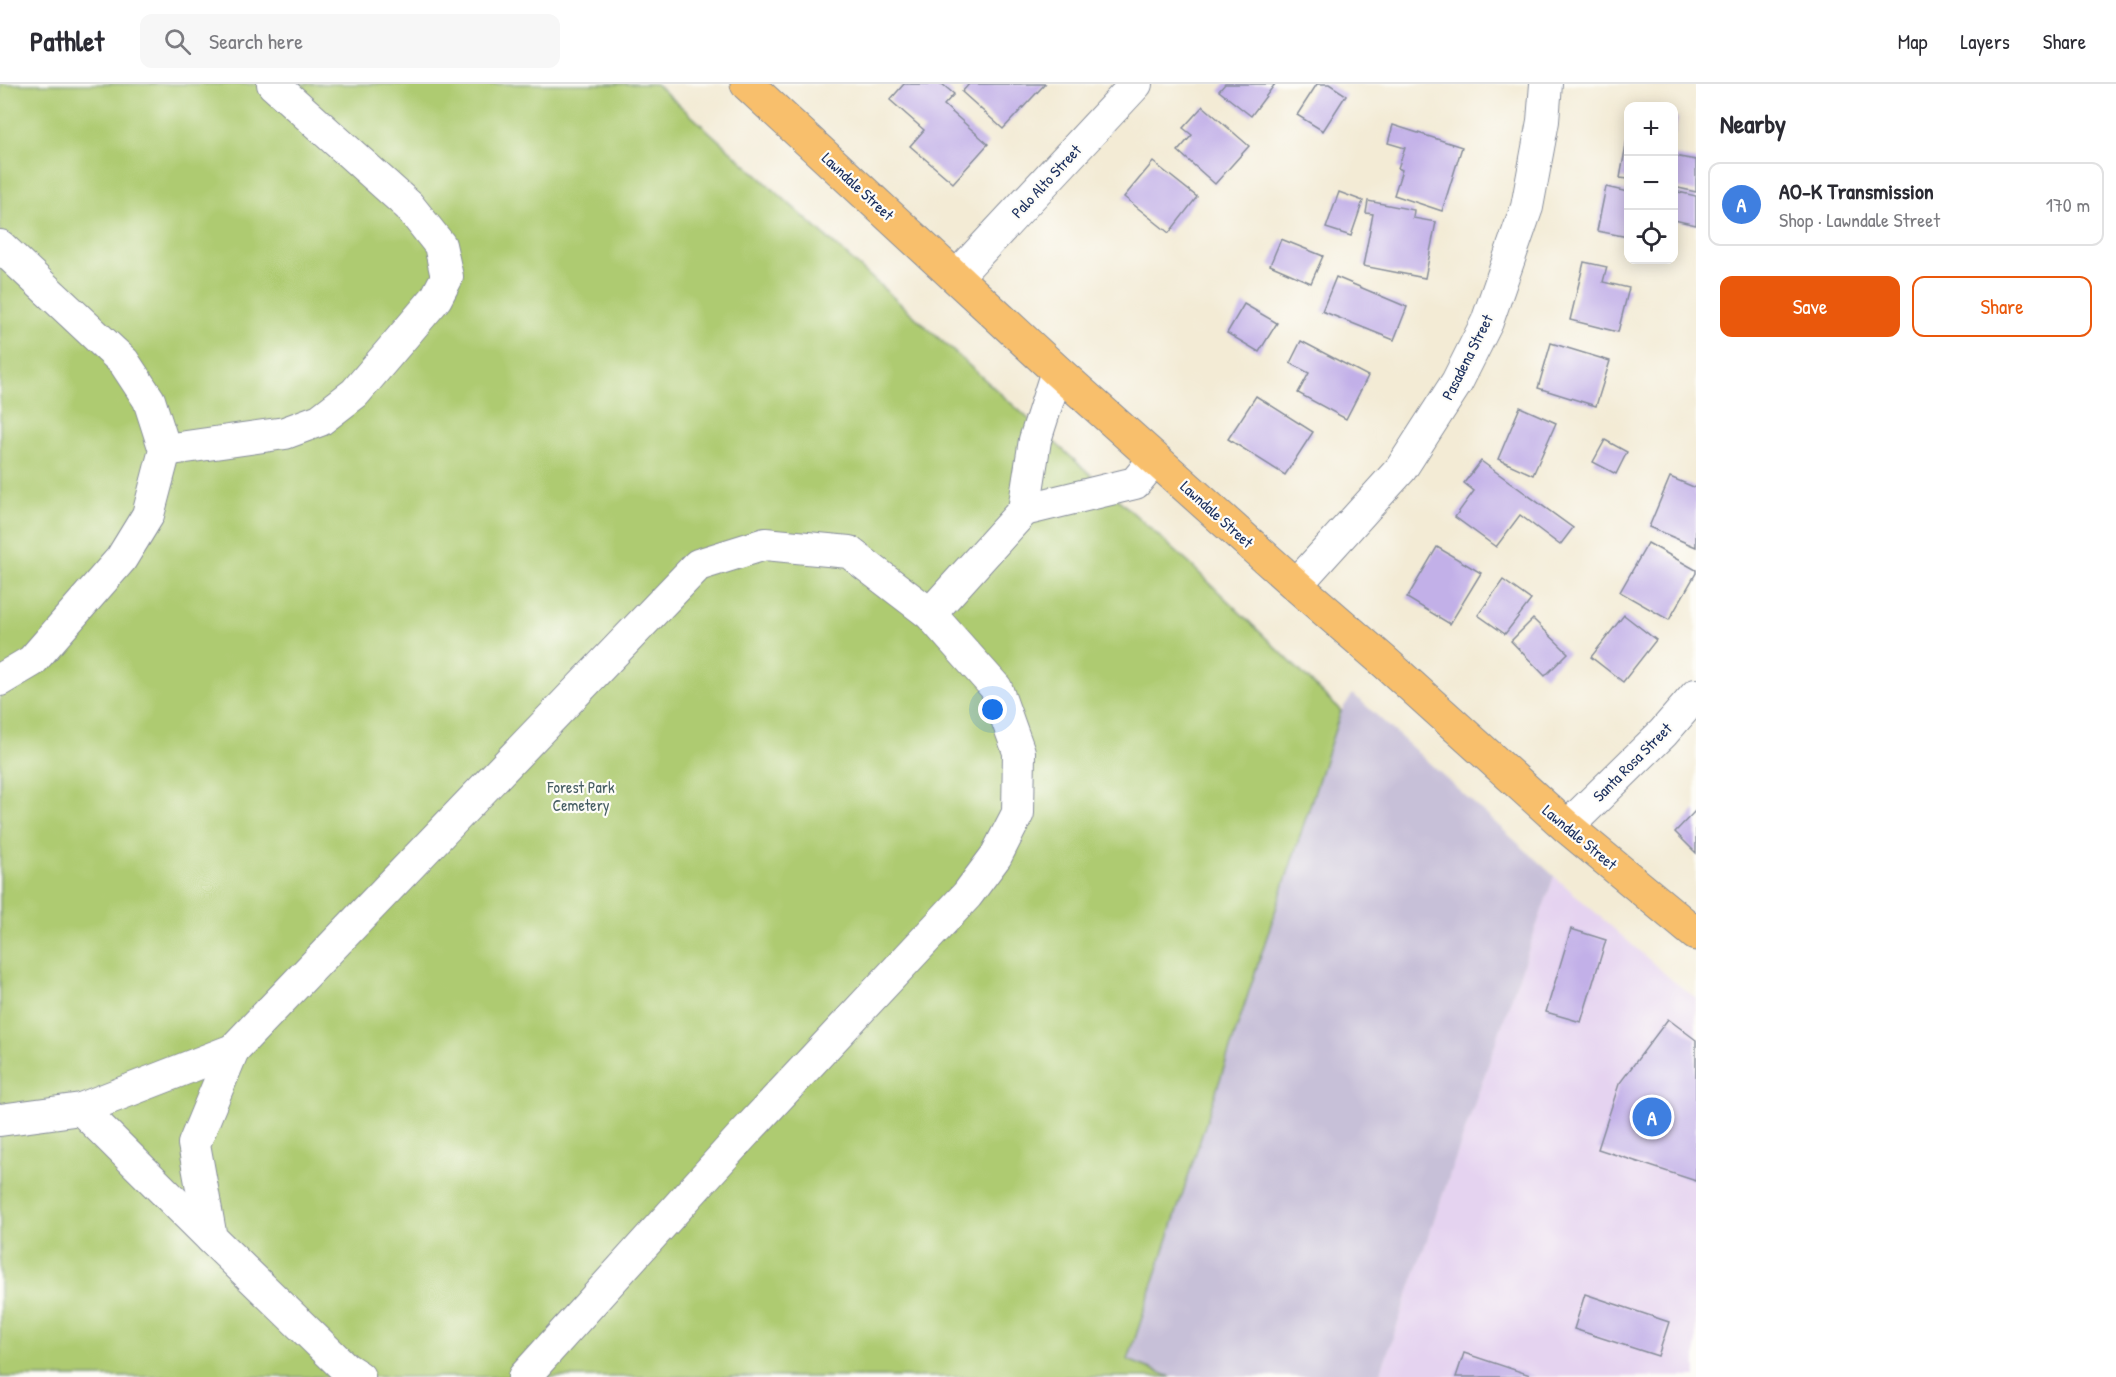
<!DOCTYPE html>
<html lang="en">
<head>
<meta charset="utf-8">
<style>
  body { margin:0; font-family:"Patrick Hand",sans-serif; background:#f7f7f7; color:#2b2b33 }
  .controls { position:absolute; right:18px; top:18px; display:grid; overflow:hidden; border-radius:12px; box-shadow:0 3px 15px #0003 }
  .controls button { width:54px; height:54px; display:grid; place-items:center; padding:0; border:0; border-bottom:2px solid #e1e1e2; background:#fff; color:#2b2b33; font:30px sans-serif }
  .you { position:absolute; left:993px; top:626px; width:21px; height:21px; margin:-15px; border:4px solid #fff; border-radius:50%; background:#1a73e8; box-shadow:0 0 0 9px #1a73e833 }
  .badge { display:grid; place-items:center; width:39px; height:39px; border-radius:50%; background:#ea580c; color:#fff; font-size:20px; font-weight:700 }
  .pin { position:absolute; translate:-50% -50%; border:3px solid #fff; box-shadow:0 2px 6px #0006 }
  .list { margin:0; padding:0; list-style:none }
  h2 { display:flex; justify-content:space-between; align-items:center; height:78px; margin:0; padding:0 24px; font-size:26px }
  h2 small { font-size:20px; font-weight:400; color:#7c7c81 }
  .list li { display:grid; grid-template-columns:39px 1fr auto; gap:18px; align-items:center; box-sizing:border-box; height:84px; margin:0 12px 12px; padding:0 12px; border:2px solid #e1e1e2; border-radius:12px }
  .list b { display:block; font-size:22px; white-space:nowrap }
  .list p { margin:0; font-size:20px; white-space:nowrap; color:#7c7c81 }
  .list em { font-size:20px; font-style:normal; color:#7c7c81 }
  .actions { display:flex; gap:12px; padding:18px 24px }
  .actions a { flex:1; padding:14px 0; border:2px solid #ea580c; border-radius:12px; text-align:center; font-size:21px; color:#ea580c }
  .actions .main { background:#ea580c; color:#fff }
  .icon { flex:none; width:33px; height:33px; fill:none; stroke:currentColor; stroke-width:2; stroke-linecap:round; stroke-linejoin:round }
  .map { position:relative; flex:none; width:1696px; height:1293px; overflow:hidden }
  header { display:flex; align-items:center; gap:36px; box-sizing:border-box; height:84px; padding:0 30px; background:#fff; border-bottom:2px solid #e1e1e2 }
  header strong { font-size:28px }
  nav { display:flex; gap:33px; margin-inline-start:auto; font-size:21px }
  .search { width:420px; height:54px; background:#f7f7f7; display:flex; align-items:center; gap:15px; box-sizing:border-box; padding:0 21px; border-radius:12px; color:#7c7c81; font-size:22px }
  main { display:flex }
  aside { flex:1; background:#fff }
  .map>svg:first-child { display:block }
</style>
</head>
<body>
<header>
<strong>Pathlet</strong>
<div class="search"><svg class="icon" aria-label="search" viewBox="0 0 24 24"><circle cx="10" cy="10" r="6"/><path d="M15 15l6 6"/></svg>Search here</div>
<nav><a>Map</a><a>Layers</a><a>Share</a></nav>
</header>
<main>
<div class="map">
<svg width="1696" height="1293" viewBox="0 0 1696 1293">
  <rect width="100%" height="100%" fill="#fdfcf7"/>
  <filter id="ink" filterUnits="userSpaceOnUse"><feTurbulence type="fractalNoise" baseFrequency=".0167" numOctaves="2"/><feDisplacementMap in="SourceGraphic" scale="12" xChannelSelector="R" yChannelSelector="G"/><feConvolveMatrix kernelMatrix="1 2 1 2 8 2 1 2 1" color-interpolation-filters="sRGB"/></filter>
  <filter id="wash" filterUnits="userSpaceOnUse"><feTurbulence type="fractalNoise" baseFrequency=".008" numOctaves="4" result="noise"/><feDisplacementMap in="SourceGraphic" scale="24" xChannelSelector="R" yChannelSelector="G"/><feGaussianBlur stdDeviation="1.35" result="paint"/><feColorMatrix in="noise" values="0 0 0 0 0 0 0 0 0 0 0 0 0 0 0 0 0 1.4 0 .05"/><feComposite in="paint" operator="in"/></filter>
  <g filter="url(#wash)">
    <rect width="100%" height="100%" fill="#f3ebd5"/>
    <path fill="#e5d3f0" d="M 1554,792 L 1672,896 L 1696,914 L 1696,1293 L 1379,1293 Z"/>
    <path fill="#c7c0d8" d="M 1353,610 L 1554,792 L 1379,1293 L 1171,1293 L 1128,1277 L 1341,627 Z"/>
    <path fill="#aecb71" stroke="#647d68" stroke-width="1.5" d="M 0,0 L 656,0 L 1190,480 L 1341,627 L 1128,1276 L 1171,1293 L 0,1293 Z"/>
    <g id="blocks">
      <g fill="#c2b0e8">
        <path d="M 904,0 L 942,0 L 954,10 L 944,21 L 988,60 L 953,99 L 910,62 L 924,46 L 890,16 Z"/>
        <path d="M 969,0 L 1045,0 L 1003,45 L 962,8 Z"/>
        <path d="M 1225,0 L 1275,0 L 1251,32 L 1219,7 Z"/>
        <path d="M 1317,0 L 1329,0 L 1346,11 L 1323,47 L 1297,31 Z"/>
        <path d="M 1203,22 L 1249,62 L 1215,100 L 1178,67 L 1192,51 L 1183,44 Z"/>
        <path d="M 1674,33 L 1678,34 L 1675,51 L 1674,51 Z"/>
        <path d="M 1393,41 L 1462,63 L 1442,127 L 1394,111 L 1402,86 L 1398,84 L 1405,64 L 1388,59 Z"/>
        <path d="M 1627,55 L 1628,55 L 1628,95 L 1620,94 Z"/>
        <path d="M 1674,72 L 1696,76 L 1696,108 L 1674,103 Z"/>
        <path d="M 1153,78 L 1197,113 L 1169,149 L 1124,113 Z"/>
        <path d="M 1606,103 L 1628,108 L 1628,153 L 1597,147 Z"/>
        <path d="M 1674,107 L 1696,112 L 1696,141 L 1674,136 Z"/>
        <path d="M 1339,108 L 1363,117 L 1351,152 L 1326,144 Z"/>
        <path d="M 1368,117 L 1414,126 L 1413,134 L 1436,138 L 1425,194 L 1363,182 L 1373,130 L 1366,129 Z"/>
        <path d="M 1281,155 L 1323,172 L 1311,199 L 1270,181 Z"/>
        <path d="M 1584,178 L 1607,183 L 1603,198 L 1629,204 L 1618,248 L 1570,236 Z"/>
        <path d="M 1336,193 L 1407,223 L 1394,256 L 1322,227 Z"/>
        <path d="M 1244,220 L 1277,239 L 1259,268 L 1227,249 Z"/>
        <path d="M 1301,257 L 1368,292 L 1346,335 L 1298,309 L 1309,289 L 1290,279 Z"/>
        <path d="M 1551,259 L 1610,277 L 1596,322 L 1538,304 Z"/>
        <path d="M 1256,312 L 1313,348 L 1285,391 L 1228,355 Z"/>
        <path d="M 1520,323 L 1556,339 L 1533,391 L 1498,375 Z"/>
        <path d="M 1605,356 L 1627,368 L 1616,390 L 1593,378 Z"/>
        <path d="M 1481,377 L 1573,444 L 1560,461 L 1520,431 L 1496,463 L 1455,433 L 1474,407 L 1464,399 Z"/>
        <path d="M 1670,393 L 1696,404 L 1696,463 L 1649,443 Z"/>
        <path d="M 1648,459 L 1696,486 L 1696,489 L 1669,536 L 1620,508 Z"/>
        <path d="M 1437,463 L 1481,489 L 1450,540 L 1407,514 Z"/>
        <path d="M 1503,496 L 1531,516 L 1505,550 L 1478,531 Z"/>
        <path d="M 1624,531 L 1656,556 L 1623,598 L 1591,573 Z"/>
        <path d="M 1533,535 L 1568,569 L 1545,592 L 1511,557 Z"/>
        <path d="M 1696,726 L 1696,769 L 1675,748 Z"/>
        <path d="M 1571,845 L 1606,856 L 1581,938 L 1546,928 Z"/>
        <path d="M 1668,935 L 1696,956 L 1696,1097 L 1598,1065 L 1619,1000 Z"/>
        <path d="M 1585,1210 L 1669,1238 L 1658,1272 L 1574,1245 Z"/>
        <path d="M 1464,1269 L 1536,1293 L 1456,1293 Z"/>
      </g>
    </g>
  </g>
  <g filter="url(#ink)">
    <use href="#blocks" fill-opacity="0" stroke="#878d9a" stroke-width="1.5"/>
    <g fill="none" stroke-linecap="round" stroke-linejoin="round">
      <g stroke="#878d9a" stroke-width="34">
        <g id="minor">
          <path d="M 0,162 L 124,278 L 149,316 L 165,366 L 148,431 L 121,475 L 32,577 L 0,596"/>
          <path d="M 956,193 L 1136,0"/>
          <path d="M 165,366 L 285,349 L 320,336 L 355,309 L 436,214 L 447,193 L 440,161 L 409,122 L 273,0"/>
          <path d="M 1024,426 L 1135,399 L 1155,375"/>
          <path d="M 1296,501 L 1401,385 L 1457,298 L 1487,238 L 1527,123 L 1543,37 L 1546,0"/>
          <path d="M 930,530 L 1024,426 L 1035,356 L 1057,287"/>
          <path d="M 1567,743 L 1663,649 L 1696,611"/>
          <path d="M 233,966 L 194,1060 L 211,1154 L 345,1284 L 359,1293"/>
          <path d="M 81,1025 L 211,1154"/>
          <path d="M 0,1036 L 81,1025 L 233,966 L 698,481 L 765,460 L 849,468 L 930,530 L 996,604 L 1019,668 L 1018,729 L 996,772 L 967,811 L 741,1053 L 524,1293"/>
        </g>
      </g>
      <g stroke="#878d9a" stroke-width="35">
        <path id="major" d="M 747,0 L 1057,287 L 1296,501 L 1387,580 L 1567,743 L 1696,850"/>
      </g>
      <use href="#minor" stroke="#fff" stroke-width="32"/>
      <use href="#major" stroke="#f8bf6c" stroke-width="33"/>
    </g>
  </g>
  <g text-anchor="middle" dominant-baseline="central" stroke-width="4.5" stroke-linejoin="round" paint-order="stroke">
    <g font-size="16" fill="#1b2f5e" stroke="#fdfcf7">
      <text transform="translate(1046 97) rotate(-47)">Palo Alto Street</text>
      <text transform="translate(858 102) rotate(43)">Lawndale Street</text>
      <text transform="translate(1467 273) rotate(-63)">Pasadena Street</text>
      <text transform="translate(1217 430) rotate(42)">Lawndale Street</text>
      <text transform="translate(1632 678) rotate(-45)">Santa Rosa Street</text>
      <text transform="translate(1580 753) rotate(40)">Lawndale Street</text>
    </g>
    <g font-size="16" fill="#475e64" stroke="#fdfcf7">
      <text x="581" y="703">Forest Park<tspan x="581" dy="18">Cemetery</tspan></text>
    </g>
  </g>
</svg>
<div class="controls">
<button>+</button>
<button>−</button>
<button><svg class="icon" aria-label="locate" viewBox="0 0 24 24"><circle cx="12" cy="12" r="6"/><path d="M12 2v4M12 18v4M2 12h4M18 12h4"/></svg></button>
</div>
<div class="you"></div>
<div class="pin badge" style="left:1652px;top:1033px;background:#3f7fe0">A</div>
</div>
<aside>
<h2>Nearby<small></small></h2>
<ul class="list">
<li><span class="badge" style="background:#3f7fe0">A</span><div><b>AO-K Transmission</b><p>Shop · Lawndale Street</p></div><em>170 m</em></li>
</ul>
<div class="actions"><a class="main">Save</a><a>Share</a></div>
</aside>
</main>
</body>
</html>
